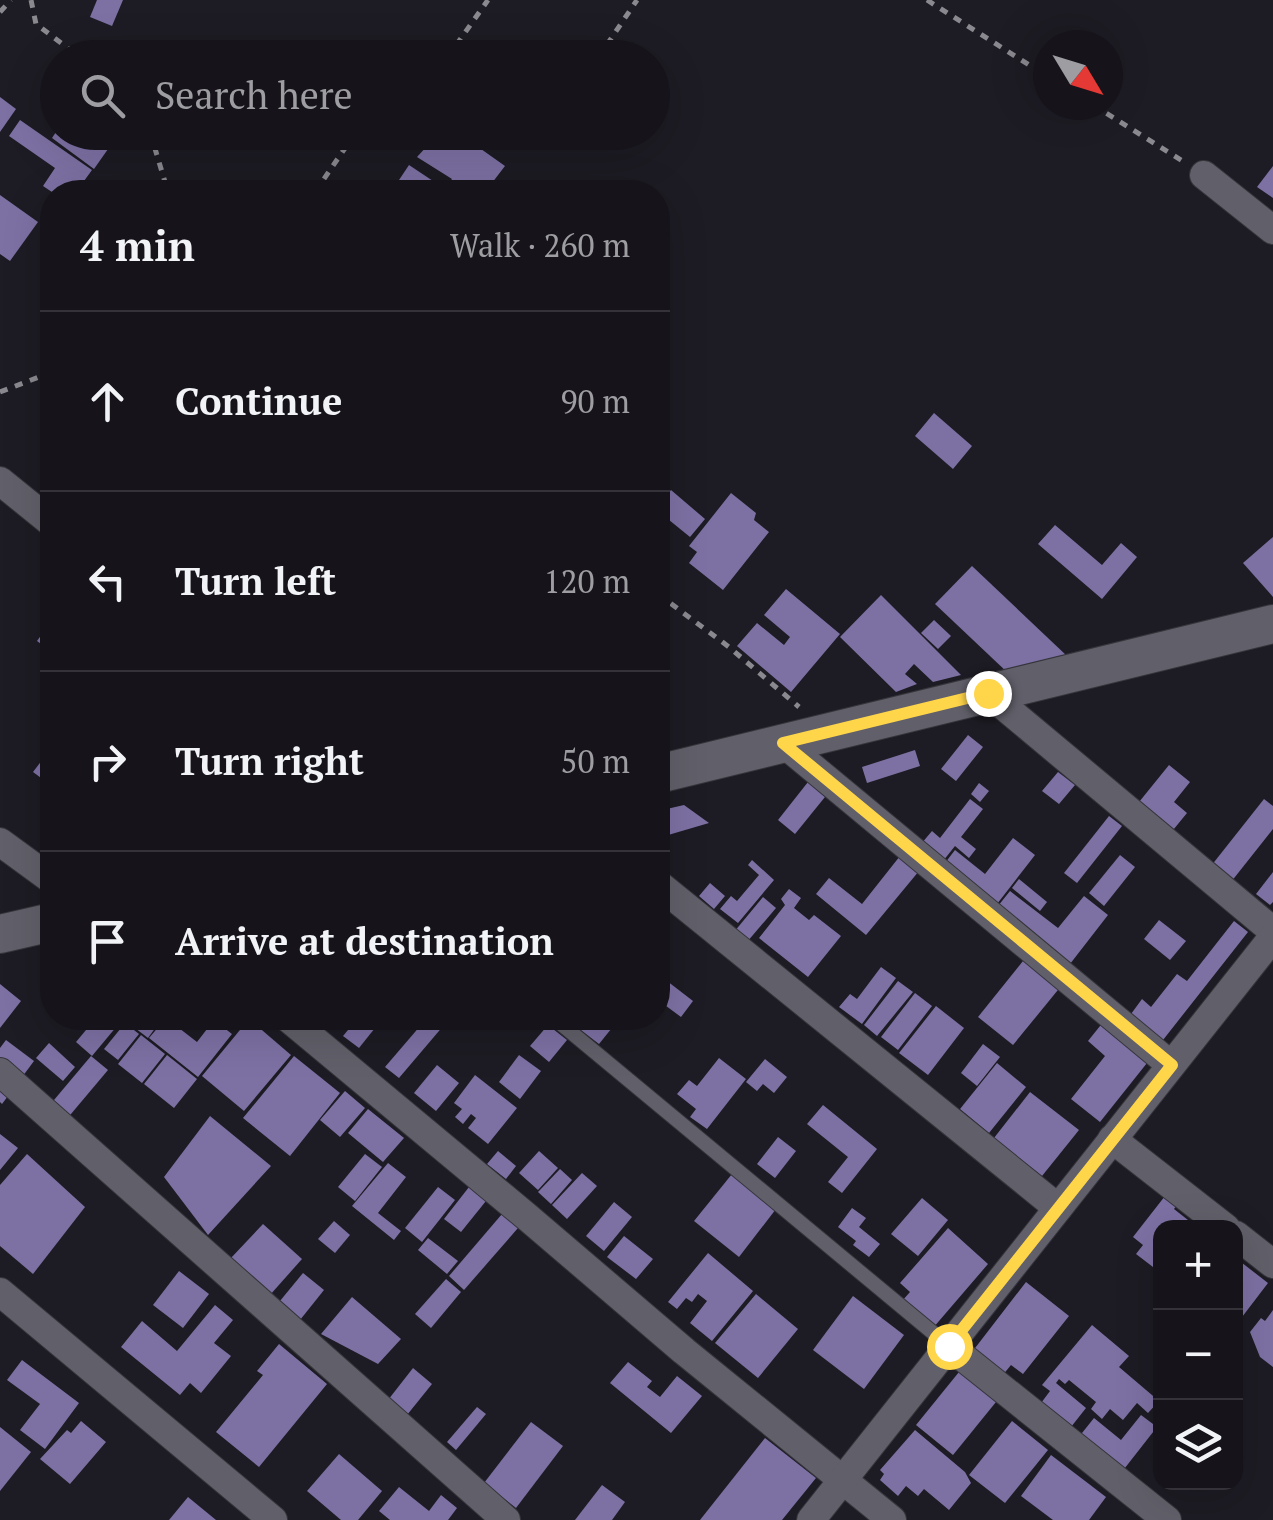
<!DOCTYPE html>
<html lang="en">
<head>
<meta charset="utf-8">
<style>
  body { margin:0; font-family:"PT Serif",serif; background:#232127; color:#f1f3f6 }
  .controls { position:absolute; right:30px; bottom:30px; display:grid; overflow:hidden; border-radius:20px; box-shadow:0 10px 40px #0002 }
  .controls button { width:90px; height:90px; display:grid; place-items:center; padding:0; border:0; border-bottom:2px solid #353339; background:#16141a; color:#f1f3f6; font:50px sans-serif }
  .compass { position:absolute; left:1033px; top:30px; width:90px; height:90px; border-radius:50%; background:#16141a; box-shadow:0 10px 40px #0002; rotate:128deg }
  .stop { position:absolute; width:30px; height:30px; margin:-22px; border:8px solid #ffd54a; border-radius:50%; background:#fff }
  .stop.end { background:#ffd54a; border-color:#fff; box-shadow:0 2px 10px #0008 }
  .list { margin:0; padding:0; list-style:none }
  h2 { display:flex; justify-content:space-between; align-items:center; height:130px; margin:0; padding:0 40px; font-size:42px }
  h2 small { font-size:32px; font-weight:400; color:#9e9ea2 }
  .list li { display:grid; grid-template-columns:65px 1fr auto; gap:30px; align-items:center; box-sizing:border-box; height:180px; padding:0 40px; border-top:2px solid #353339 }
  .list b { display:block; font-size:38px; white-space:nowrap }
  .list em { font-size:32px; font-style:normal; color:#9e9ea2 }
  .icon { flex:none; width:55px; height:55px; fill:none; stroke:currentColor; stroke-width:2; stroke-linecap:round; stroke-linejoin:round }
  .map { position:relative; flex:none; width:1273px; height:1520px; overflow:hidden }
  .search { position:absolute; background:#16141a; box-shadow:0 10px 40px #0002; left:40px; top:40px; width:630px; height:110px; display:flex; align-items:center; gap:25px; box-sizing:border-box; padding:0 35px; border-radius:55px; color:#9e9ea2; font-size:38px }
  .panel { position:absolute; background:#16141a; box-shadow:0 10px 40px #0002; left:40px; top:180px; width:630px; height:850px; border-radius:40px }
  .map>svg:first-child { display:block }
</style>
</head>
<body>
<div class="map">
<svg width="1273" height="1520" viewBox="0 0 1273 1520">
  <rect width="100%" height="100%" fill="#1d1b23"/>
  <g fill="#7d71a4">
    <path d="M 97,0 L 123,0 L 112,26 L 90,17 Z"/>
    <path d="M 0,97 L 16,109 L 0,132 Z"/>
    <path d="M 20,120 L 92,170 L 76,192 L 52,192 L 43,186 L 55,168 L 9,136 Z"/>
    <path d="M 56,132 L 120,132 L 94,169 L 52,138 Z"/>
    <path d="M 440,132 L 457,132 L 505,166 L 485,192 L 391,192 L 409,165 L 445,189 L 452,179 L 417,157 Z"/>
    <path d="M 1273,166 L 1273,198 L 1257,187 Z"/>
    <path d="M 0,195 L 38,222 L 10,261 L 0,254 Z"/>
    <path d="M 934,413 L 972,446 L 953,469 L 915,436 Z"/>
    <path d="M 671,490 L 705,519 L 690,537 L 658,511 L 658,507 Z"/>
    <path d="M 731,493 L 756,513 L 754,520 L 769,532 L 723,590 L 689,563 L 697,552 L 689,546 Z"/>
    <path d="M 1055,525 L 1102,565 L 1121,543 L 1137,557 L 1102,599 L 1038,544 Z"/>
    <path d="M 1273,537 L 1273,597 L 1243,563 Z"/>
    <path d="M 972,566 L 1067,656 L 1009,674 L 935,604 Z"/>
    <path d="M 786,589 L 840,634 L 791,692 L 737,646 L 757,623 L 784,645 L 790,637 L 764,615 Z"/>
    <path d="M 881,595 L 961,675 L 933,682 L 914,664 L 905,674 L 917,684 L 896,692 L 840,637 Z"/>
    <path d="M 52,620 L 52,652 L 37,641 Z"/>
    <path d="M 934,620 L 951,636 L 938,649 L 921,633 Z"/>
    <path d="M 52,709 L 52,786 L 33,772 L 49,751 L 43,746 L 51,735 L 40,727 Z"/>
    <path d="M 968,735 L 983,747 L 956,781 L 941,769 Z"/>
    <path d="M 915,750 L 920,766 L 867,783 L 862,767 Z"/>
    <path d="M 1169,765 L 1190,782 L 1174,802 L 1187,813 L 1169,835 L 1135,807 Z"/>
    <path d="M 1058,772 L 1075,785 L 1059,804 L 1042,791 Z"/>
    <path d="M 808,782 L 825,797 L 795,834 L 778,820 Z"/>
    <path d="M 979,783 L 989,791 L 980,802 L 971,794 Z"/>
    <path d="M 970,799 L 983,809 L 961,837 L 976,849 L 969,858 L 955,846 L 943,861 L 921,844 L 932,831 L 940,838 Z"/>
    <path d="M 1264,799 L 1273,806 L 1273,829 L 1231,882 L 1211,866 Z"/>
    <path d="M 684,805 L 709,823 L 658,838 L 658,811 Z"/>
    <path d="M 1109,816 L 1122,826 L 1077,883 L 1064,873 Z"/>
    <path d="M 1013,838 L 1035,855 L 997,904 L 945,863 L 955,850 L 985,874 Z"/>
    <path d="M 1120,855 L 1135,867 L 1104,906 L 1089,893 Z"/>
    <path d="M 900,856 L 919,871 L 866,935 L 816,894 L 829,878 L 862,904 Z"/>
    <path d="M 752,860 L 774,880 L 738,923 L 720,909 L 731,896 L 737,901 L 759,875 L 748,865 Z"/>
    <path d="M 1273,872 L 1273,902 L 1270,905 L 1256,894 Z"/>
    <path d="M 1019,879 L 1047,902 L 1040,911 L 1012,888 Z"/>
    <path d="M 710,883 L 725,896 L 714,909 L 699,896 Z"/>
    <path d="M 789,889 L 801,898 L 794,908 L 809,920 L 814,915 L 841,936 L 808,977 L 759,938 L 785,905 L 781,899 Z"/>
    <path d="M 1010,891 L 1058,928 L 1084,896 L 1108,915 L 1070,964 L 998,906 Z"/>
    <path d="M 763,897 L 776,908 L 747,942 L 734,932 Z"/>
    <path d="M 1159,920 L 1186,941 L 1170,960 L 1144,939 Z"/>
    <path d="M 1234,921 L 1248,932 L 1163,1040 L 1131,1014 L 1142,999 L 1151,1007 L 1177,974 L 1187,981 Z"/>
    <path d="M 1027,956 L 1062,985 L 1013,1045 L 978,1017 Z"/>
    <path d="M 881,967 L 896,978 L 862,1024 L 839,1007 L 850,994 L 857,999 Z"/>
    <path d="M 658,974 L 693,1001 L 681,1017 L 658,1000 Z"/>
    <path d="M 898,981 L 913,992 L 877,1036 L 864,1025 Z"/>
    <path d="M 0,984 L 21,1001 L 0,1028 Z"/>
    <path d="M 915,993 L 932,1006 L 898,1050 L 881,1037 Z"/>
    <path d="M 936,1006 L 964,1028 L 928,1075 L 899,1053 Z"/>
    <path d="M 96,1018 L 119,1018 L 122,1020 L 92,1056 L 76,1042 Z"/>
    <path d="M 122,1018 L 159,1018 L 161,1020 L 148,1038 Z"/>
    <path d="M 166,1018 L 197,1042 L 214,1020 L 232,1034 L 198,1077 L 149,1038 Z"/>
    <path d="M 358,1018 L 362,1018 L 375,1028 L 359,1048 L 343,1036 Z"/>
    <path d="M 427,1018 L 450,1018 L 399,1078 L 385,1067 Z"/>
    <path d="M 565,1018 L 620,1018 L 599,1044 Z"/>
    <path d="M 249,1019 L 291,1055 L 244,1111 L 202,1076 Z"/>
    <path d="M 1104,1021 L 1151,1058 L 1100,1122 L 1071,1099 L 1105,1056 L 1088,1041 Z"/>
    <path d="M 125,1023 L 139,1034 L 118,1060 L 104,1049 Z"/>
    <path d="M 548,1025 L 567,1040 L 549,1062 L 530,1046 Z"/>
    <path d="M 141,1035 L 165,1054 L 142,1083 L 118,1064 Z"/>
    <path d="M 6,1040 L 34,1061 L 2,1104 L 0,1102 L 0,1048 Z"/>
    <path d="M 49,1043 L 75,1067 L 63,1081 L 36,1058 Z"/>
    <path d="M 983,1044 L 1000,1057 L 977,1086 L 961,1073 Z"/>
    <path d="M 167,1055 L 197,1079 L 174,1108 L 144,1084 Z"/>
    <path d="M 519,1055 L 541,1071 L 520,1099 L 499,1082 Z"/>
    <path d="M 91,1056 L 108,1070 L 55,1133 L 38,1119 Z"/>
    <path d="M 294,1056 L 340,1093 L 290,1156 L 243,1118 Z"/>
    <path d="M 719,1058 L 746,1079 L 707,1129 L 690,1117 L 696,1109 L 677,1094 L 689,1080 L 697,1086 Z"/>
    <path d="M 765,1059 L 787,1077 L 774,1093 L 763,1084 L 757,1091 L 746,1082 Z"/>
    <path d="M 997,1063 L 1026,1087 L 989,1133 L 960,1109 Z"/>
    <path d="M 437,1065 L 459,1083 L 436,1111 L 414,1093 Z"/>
    <path d="M 475,1075 L 517,1108 L 488,1144 L 468,1128 L 476,1118 L 471,1114 L 463,1124 L 455,1117 L 462,1109 L 454,1103 Z"/>
    <path d="M 345,1091 L 365,1108 L 340,1137 L 320,1120 Z"/>
    <path d="M 1030,1092 L 1079,1130 L 1042,1176 L 994,1138 Z"/>
    <path d="M 823,1105 L 877,1149 L 842,1193 L 828,1182 L 848,1157 L 807,1124 Z"/>
    <path d="M 368,1109 L 404,1138 L 383,1162 L 348,1133 Z"/>
    <path d="M 210,1116 L 271,1166 L 208,1235 L 164,1177 Z"/>
    <path d="M 0,1134 L 18,1148 L 0,1170 Z"/>
    <path d="M 778,1137 L 796,1151 L 775,1178 L 757,1164 Z"/>
    <path d="M 498,1151 L 516,1166 L 506,1179 L 487,1164 Z"/>
    <path d="M 539,1151 L 558,1168 L 538,1190 L 519,1173 Z"/>
    <path d="M 27,1154 L 85,1207 L 33,1274 L 0,1246 L 0,1185 Z"/>
    <path d="M 365,1154 L 382,1167 L 355,1201 L 338,1187 Z"/>
    <path d="M 388,1163 L 406,1177 L 378,1213 L 401,1231 L 394,1240 L 352,1206 Z"/>
    <path d="M 560,1169 L 572,1180 L 551,1204 L 538,1192 Z"/>
    <path d="M 582,1173 L 597,1186 L 567,1219 L 552,1205 Z"/>
    <path d="M 732,1174 L 776,1209 L 739,1257 L 694,1221 Z"/>
    <path d="M 438,1187 L 455,1200 L 422,1242 L 405,1228 Z"/>
    <path d="M 469,1187 L 486,1201 L 461,1232 L 444,1219 Z"/>
    <path d="M 1165,1196 L 1177,1205 L 1174,1209 L 1188,1220 L 1183,1228 L 1160,1228 L 1160,1257 L 1153,1267 L 1136,1254 L 1143,1245 L 1133,1237 Z"/>
    <path d="M 922,1198 L 948,1220 L 918,1256 L 891,1234 Z"/>
    <path d="M 614,1202 L 632,1217 L 604,1251 L 586,1236 Z"/>
    <path d="M 852,1208 L 866,1218 L 859,1227 L 880,1244 L 869,1257 L 853,1245 L 856,1241 L 838,1227 Z"/>
    <path d="M 502,1214 L 518,1228 L 464,1290 L 449,1276 Z"/>
    <path d="M 334,1221 L 350,1235 L 335,1253 L 318,1239 Z"/>
    <path d="M 263,1224 L 302,1259 L 270,1295 L 230,1259 Z"/>
    <path d="M 948,1228 L 988,1264 L 933,1328 L 902,1301 L 910,1292 L 900,1283 Z"/>
    <path d="M 624,1236 L 653,1259 L 636,1279 L 607,1257 Z"/>
    <path d="M 428,1238 L 458,1261 L 447,1274 L 418,1250 Z"/>
    <path d="M 1236,1252 L 1240,1255 L 1237,1259 L 1268,1283 L 1239,1321 L 1236,1319 Z"/>
    <path d="M 708,1253 L 753,1291 L 712,1341 L 690,1323 L 707,1301 L 698,1294 L 692,1302 L 686,1298 L 677,1309 L 668,1302 Z"/>
    <path d="M 179,1271 L 209,1294 L 183,1328 L 153,1305 Z"/>
    <path d="M 303,1273 L 324,1290 L 296,1325 L 275,1307 Z"/>
    <path d="M 446,1279 L 461,1292 L 431,1328 L 415,1314 Z"/>
    <path d="M 1026,1282 L 1069,1316 L 1023,1374 L 1011,1365 L 1002,1376 L 972,1352 Z"/>
    <path d="M 756,1294 L 798,1329 L 758,1378 L 715,1343 Z"/>
    <path d="M 853,1296 L 904,1335 L 864,1389 L 813,1350 Z"/>
    <path d="M 352,1297 L 401,1339 L 378,1364 L 321,1334 Z"/>
    <path d="M 215,1305 L 233,1320 L 214,1343 L 231,1356 L 201,1393 L 190,1383 L 180,1395 L 121,1347 L 142,1321 L 177,1351 Z"/>
    <path d="M 1273,1310 L 1273,1367 L 1260,1357 L 1250,1332 L 1261,1318 L 1265,1321 Z"/>
    <path d="M 1092,1325 L 1129,1356 L 1119,1367 L 1159,1401 L 1148,1413 L 1137,1403 L 1123,1420 L 1110,1409 L 1102,1419 L 1091,1409 L 1096,1402 L 1069,1380 L 1065,1384 L 1059,1379 L 1056,1383 L 1086,1408 L 1071,1427 L 1041,1403 L 1050,1391 L 1042,1385 Z"/>
    <path d="M 279,1344 L 327,1384 L 259,1467 L 216,1432 L 263,1375 L 257,1371 Z"/>
    <path d="M 22,1360 L 79,1403 L 45,1449 L 20,1430 L 40,1404 L 7,1380 Z"/>
    <path d="M 628,1362 L 652,1381 L 647,1387 L 660,1397 L 677,1376 L 702,1396 L 671,1433 L 610,1383 Z"/>
    <path d="M 413,1368 L 432,1384 L 407,1415 L 388,1400 Z"/>
    <path d="M 959,1372 L 996,1402 L 953,1455 L 916,1425 Z"/>
    <path d="M 477,1407 L 486,1414 L 456,1450 L 447,1442 Z"/>
    <path d="M 1141,1415 L 1157,1427 L 1121,1473 L 1078,1438 L 1094,1418 L 1121,1440 Z"/>
    <path d="M 81,1421 L 106,1442 L 70,1484 L 40,1459 L 67,1430 L 71,1433 Z"/>
    <path d="M 1012,1421 L 1048,1450 L 1005,1503 L 969,1475 Z"/>
    <path d="M 531,1422 L 563,1446 L 516,1508 L 484,1483 Z"/>
    <path d="M 0,1427 L 31,1452 L 0,1491 Z"/>
    <path d="M 915,1430 L 965,1472 L 971,1483 L 949,1510 L 924,1489 L 918,1496 L 906,1486 L 898,1496 L 880,1480 L 884,1474 L 880,1470 Z"/>
    <path d="M 765,1438 L 816,1478 L 782,1520 L 700,1520 Z"/>
    <path d="M 339,1454 L 382,1491 L 358,1520 L 341,1520 L 307,1491 Z"/>
    <path d="M 1051,1455 L 1106,1497 L 1089,1520 L 1053,1520 L 1021,1496 Z"/>
    <path d="M 602,1485 L 625,1502 L 612,1520 L 575,1520 Z"/>
    <path d="M 399,1487 L 429,1511 L 441,1495 L 457,1508 L 448,1520 L 390,1520 L 379,1511 Z"/>
    <path d="M 188,1497 L 216,1520 L 169,1520 Z"/>
  </g>
  <g fill="none" stroke-linecap="round" stroke-linejoin="round">
    <g stroke="#36353c" stroke-width="16">
      <path id="lane" d="M 554,1018 L 949,1346"/>
    </g>
    <g stroke="#36353c" stroke-width="30">
      <g id="street">
        <path d="M 1204,175 L 1273,230"/>
        <path d="M 0,481 L 52,523"/>
        <path d="M 988,693 L 1273,931"/>
        <path d="M 783,743 L 1171,1065"/>
        <path d="M 0,842 L 52,880"/>
        <path d="M 658,884 L 1058,1208"/>
        <path d="M 288,1018 L 526,1216 L 684,1351 L 892,1520"/>
        <path d="M 0,1072 L 506,1520"/>
        <path d="M 1112,1139 L 1226,1228"/>
        <path d="M 1236,1235 L 1273,1264"/>
        <path d="M 0,1292 L 273,1520"/>
        <path d="M 949,1346 L 1167,1520"/>
        <path d="M 811,1520 L 1273,937"/>
      </g>
    </g>
    <g stroke="#36353c" stroke-width="40">
      <g id="secondary">
        <path d="M 658,774 L 1273,624"/>
        <path d="M 0,934 L 52,922"/>
      </g>
    </g>
    <g stroke="#8b8990" stroke-width="5" stroke-dasharray="8 8" stroke-linecap="butt">
      <path d="M 31,0 L 36,24 L 81,58"/>
      <path d="M 927,0 L 1048,77"/>
      <path d="M 0,12 L 11,0"/>
      <path d="M 447,58 L 488,0"/>
      <path d="M 598,58 L 637,0"/>
      <path d="M 1093,105 L 1184,162"/>
      <path d="M 150,132 L 168,192"/>
      <path d="M 523,132 L 529,136 L 533,132"/>
      <path d="M 315,192 L 356,132"/>
      <path d="M 0,392 L 52,372"/>
      <path d="M 658,594 L 729,647 L 799,707"/>
    </g>
    <use href="#lane" stroke="#615f69" stroke-width="14"/>
    <use href="#street" stroke="#615f69" stroke-width="28"/>
    <use href="#secondary" stroke="#615f69" stroke-width="38"/>
  </g>
  <g fill="none" stroke-linecap="round" stroke-linejoin="round">
    <path stroke="#ffd54a" stroke-width="12" d="M 949,1346 L 1172,1065 L 783,743 L 988,693"/>
  </g>
</svg>
<div class="controls">
<button>+</button>
<button>−</button>
<button><svg class="icon" aria-label="layers" viewBox="0 0 24 24"><path d="M12 4l9 5-9 5-9-5zM3 14l9 5 9-5"/></svg></button>
</div>
<svg class="compass" viewBox="-18 -18 36 36"><path d="M0-13l5 13h-10z" fill="#e53935"/><path d="M0 13l5-13h-10z" fill="#9e9ea2"/></svg>
<div class="stop" style="left:949px;top:1346px"></div>
<div class="stop end" style="left:988px;top:693px"></div>
<div class="search"><svg class="icon" aria-label="search" viewBox="0 0 24 24"><circle cx="10" cy="10" r="6"/><path d="M15 15l6 6"/></svg>Search here</div>
<section class="panel">
<h2>4 min<small>Walk · 260 m</small></h2>
<ul class="list">
<li><svg class="icon" aria-label="ahead" viewBox="0 0 24 24"><path d="M12 20V5M6 11l6-6 6 6"/></svg><div><b>Continue</b></div><em>90 m</em></li>
<li><svg class="icon" aria-label="left" viewBox="0 0 24 24"><path d="M17 20v-9H6M10 6l-5 5 5 5"/></svg><div><b>Turn left</b></div><em>120 m</em></li>
<li><svg class="icon" aria-label="right" viewBox="0 0 24 24"><path d="M7 20v-9h11M14 6l5 5-5 5"/></svg><div><b>Turn right</b></div><em>50 m</em></li>
<li><svg class="icon" aria-label="arrive" viewBox="0 0 24 24"><path d="M6 21V4h12l-3 4 3 4H6"/></svg><div><b>Arrive at destination</b></div></li>
</ul>
</section>
</div>
</body>
</html>
